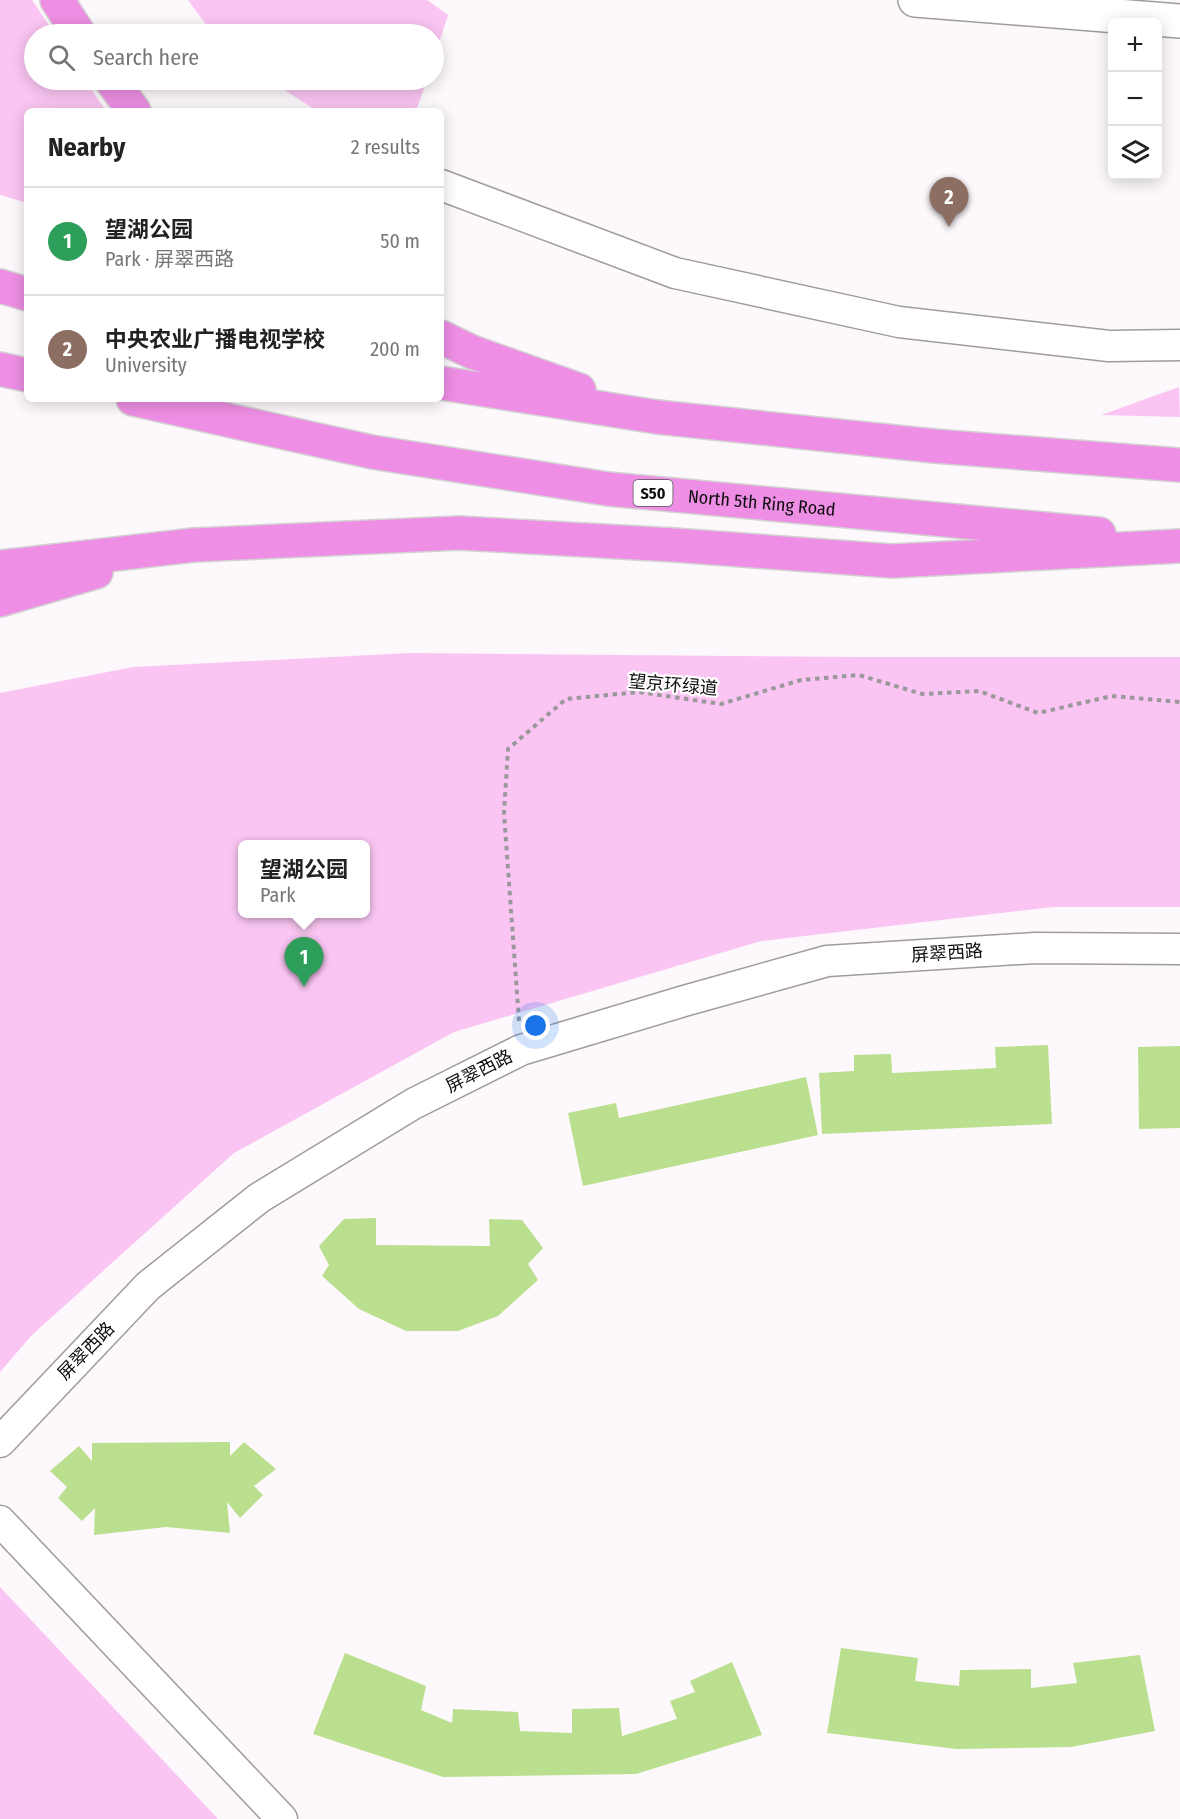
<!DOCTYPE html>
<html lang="en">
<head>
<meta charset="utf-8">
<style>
  body { margin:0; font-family:"Fira Sans Condensed","Noto Sans SC",sans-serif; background:#f6f6f6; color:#222 }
  .controls { position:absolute; right:18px; top:18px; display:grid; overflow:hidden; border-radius:9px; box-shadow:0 3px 15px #0003 }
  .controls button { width:54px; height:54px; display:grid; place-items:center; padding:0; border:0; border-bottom:2px solid #e0e0e0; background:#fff; color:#222; font:30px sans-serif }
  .you { position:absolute; left:536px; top:1026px; width:21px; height:21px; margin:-15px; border:4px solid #fff; border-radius:50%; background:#1a73e8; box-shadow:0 0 0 9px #1a73e833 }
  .badge { display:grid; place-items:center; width:39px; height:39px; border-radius:50%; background:#ea580c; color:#fff; font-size:20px; font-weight:700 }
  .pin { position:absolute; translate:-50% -50px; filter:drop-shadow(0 2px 3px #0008) }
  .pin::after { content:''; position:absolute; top:32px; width:21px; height:18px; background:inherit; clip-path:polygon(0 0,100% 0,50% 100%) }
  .popup { position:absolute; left:238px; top:840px; width:132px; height:78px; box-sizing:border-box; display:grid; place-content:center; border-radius:9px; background:#fff; filter:drop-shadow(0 2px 4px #0005); font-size:20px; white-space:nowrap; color:#767676 }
  .popup b { font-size:22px; color:#222 }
  .popup::after { content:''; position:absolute; left:50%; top:100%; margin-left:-12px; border:12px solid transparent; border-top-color:#fff }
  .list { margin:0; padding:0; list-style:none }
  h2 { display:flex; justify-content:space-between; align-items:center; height:78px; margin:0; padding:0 24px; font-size:26px }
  h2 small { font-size:20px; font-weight:400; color:#767676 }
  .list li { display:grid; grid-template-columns:39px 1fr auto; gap:18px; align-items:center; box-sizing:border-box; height:108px; padding:0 24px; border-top:2px solid #e0e0e0 }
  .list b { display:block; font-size:22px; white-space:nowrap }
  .list p { margin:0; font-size:20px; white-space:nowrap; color:#767676 }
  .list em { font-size:20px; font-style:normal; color:#767676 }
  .icon { flex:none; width:33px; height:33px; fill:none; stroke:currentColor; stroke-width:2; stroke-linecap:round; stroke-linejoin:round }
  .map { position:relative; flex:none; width:1180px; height:1819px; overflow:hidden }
  .search { position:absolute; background:#fff; box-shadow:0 3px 15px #0003; left:24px; top:24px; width:420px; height:66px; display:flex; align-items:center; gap:15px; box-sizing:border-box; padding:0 21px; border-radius:33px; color:#767676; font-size:22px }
  .panel { position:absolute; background:#fff; box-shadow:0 3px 15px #0003; left:24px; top:108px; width:420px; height:294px; border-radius:9px }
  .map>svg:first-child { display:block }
</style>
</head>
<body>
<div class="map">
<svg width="1180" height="1819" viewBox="0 0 1180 1819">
  <rect width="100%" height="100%" fill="#fdf8fc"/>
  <g fill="#fac5f2" fill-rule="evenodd">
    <path d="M 0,0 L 32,0 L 55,34 L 34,34 L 34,80 L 85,80 L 106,111 L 27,111 L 27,203 L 0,195 Z"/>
    <path d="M 188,0 L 427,0 L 448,15 L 434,58 L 434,34 L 213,34 Z"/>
    <path d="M 269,80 L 427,80 L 416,111 L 317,111 Z"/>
    <path d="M 1179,387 L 1180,417 L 1101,415 Z"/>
    <path d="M 411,653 L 853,657 L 1180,657 L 1180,907 L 1053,907 L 761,941 L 454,1032 L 234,1153 L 32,1335 L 0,1372 L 0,693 L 133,667 ZM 366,844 L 366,914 L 242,914 L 242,844 Z"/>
    <path d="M 0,1587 L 218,1819 L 0,1819 Z"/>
  </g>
  <g fill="#badf8e">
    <path d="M 1048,1045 L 1052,1124 L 822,1134 L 819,1073 L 854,1071 L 854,1055 L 891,1054 L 892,1073 L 996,1068 L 995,1047 Z"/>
    <path d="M 1180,1046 L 1180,1128 L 1139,1129 L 1138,1047 Z"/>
    <path d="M 806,1077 L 818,1135 L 583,1186 L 568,1113 L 616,1103 L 619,1118 Z"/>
    <path d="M 376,1218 L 376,1245 L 490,1246 L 489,1219 L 522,1220 L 543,1248 L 528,1264 L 538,1280 L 498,1316 L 458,1331 L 406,1331 L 359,1309 L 322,1276 L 329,1265 L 319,1246 L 344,1219 Z"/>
    <path d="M 230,1442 L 230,1456 L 244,1442 L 276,1469 L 254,1486 L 263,1495 L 240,1518 L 227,1502 L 230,1533 L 166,1527 L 94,1535 L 95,1508 L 82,1521 L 58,1498 L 67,1487 L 50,1471 L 79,1446 L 92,1461 L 92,1443 Z"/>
    <path d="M 841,1648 L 918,1658 L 915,1681 L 959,1686 L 960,1670 L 1031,1669 L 1031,1688 L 1077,1683 L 1073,1663 L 1140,1655 L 1155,1731 L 1071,1747 L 956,1749 L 827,1733 Z"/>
    <path d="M 345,1653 L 426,1686 L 421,1710 L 452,1723 L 453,1709 L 518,1712 L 520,1731 L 572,1733 L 572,1709 L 619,1708 L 622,1736 L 677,1719 L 670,1701 L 695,1692 L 690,1681 L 732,1662 L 762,1735 L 636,1774 L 443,1777 L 313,1734 Z"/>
  </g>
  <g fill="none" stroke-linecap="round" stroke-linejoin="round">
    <g stroke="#a09b9f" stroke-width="33">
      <g id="minor">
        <path d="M 441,185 L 675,273 L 899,322 L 1109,346 L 1180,345"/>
        <path d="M 0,1442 L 148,1286 L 259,1198 L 413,1104 L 521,1050 L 684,1001 L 827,961 L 1035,948 L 1180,949"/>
        <path d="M 0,1521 L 282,1819"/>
      </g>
    </g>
    <g stroke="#a09b9f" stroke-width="36">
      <path id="tertiary" d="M 915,0 L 1180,21"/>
    </g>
    <g stroke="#d4d3d4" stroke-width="36">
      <g id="motorway">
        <path d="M 57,0 L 79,34"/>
        <path d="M 111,80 L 134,111"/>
        <path d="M 0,286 L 27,294"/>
        <path d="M 441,337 L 472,352 L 579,390"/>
        <path d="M 0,369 L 27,375"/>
        <path d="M 441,383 L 657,417 L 934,446 L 1180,465"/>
        <path id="s1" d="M 133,399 L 372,452 L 608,489 L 1099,534"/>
        <path d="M 0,567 L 194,545 L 459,533 L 674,545 L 892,561 L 1180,546"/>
        <path d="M 0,600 L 96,572"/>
      </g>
    </g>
    <path stroke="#9b989b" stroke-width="4" stroke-dasharray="4.5 4.5" stroke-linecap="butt" d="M 519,1021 L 504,813 L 508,749 L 566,699 L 639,692 L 721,704 L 801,680 L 859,675 L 922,694 L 979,691 L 1038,713 L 1112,696 L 1180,702"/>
    <use href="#minor" stroke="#fff" stroke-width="30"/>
    <use href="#tertiary" stroke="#fff" stroke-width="33"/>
    <use href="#motorway" stroke="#ee8ee4" stroke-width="33"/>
  </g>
  <g text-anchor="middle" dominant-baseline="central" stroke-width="4.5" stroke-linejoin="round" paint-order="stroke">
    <rect fill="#fff" stroke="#575657" stroke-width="1.5" x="633.5" y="480" width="39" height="26" rx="4.5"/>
    <g font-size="16" font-weight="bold" fill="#0f0d0f">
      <text x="653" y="493">S50</text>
    </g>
    <g font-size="18" fill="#0f0d0f" stroke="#fff">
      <text stroke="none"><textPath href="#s1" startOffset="638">North 5th Ring Road</textPath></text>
      <text transform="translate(673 685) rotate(5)">望京环绿道</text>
      <text transform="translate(947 953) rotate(-4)">屏翠西路</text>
      <text transform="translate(479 1071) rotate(-27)">屏翠西路</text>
      <text transform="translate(86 1351) rotate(-46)">屏翠西路</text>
    </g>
  </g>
</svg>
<div class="controls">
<button>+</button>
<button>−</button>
<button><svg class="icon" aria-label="layers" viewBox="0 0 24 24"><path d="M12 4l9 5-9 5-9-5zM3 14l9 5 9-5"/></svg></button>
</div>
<div class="you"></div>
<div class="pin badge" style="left:304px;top:987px;background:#2e9e5b">1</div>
<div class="popup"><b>望湖公园</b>Park</div>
<div class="pin badge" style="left:949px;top:227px;background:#8d6e63">2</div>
<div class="search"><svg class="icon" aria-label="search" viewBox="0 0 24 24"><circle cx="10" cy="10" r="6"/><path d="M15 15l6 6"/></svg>Search here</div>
<section class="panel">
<h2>Nearby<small>2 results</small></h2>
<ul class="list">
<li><span class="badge" style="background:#2e9e5b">1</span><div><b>望湖公园</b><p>Park · 屏翠西路</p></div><em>50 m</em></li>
<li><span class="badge" style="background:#8d6e63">2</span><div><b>中央农业广播电视学校</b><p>University</p></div><em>200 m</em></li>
</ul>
</section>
</div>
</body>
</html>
